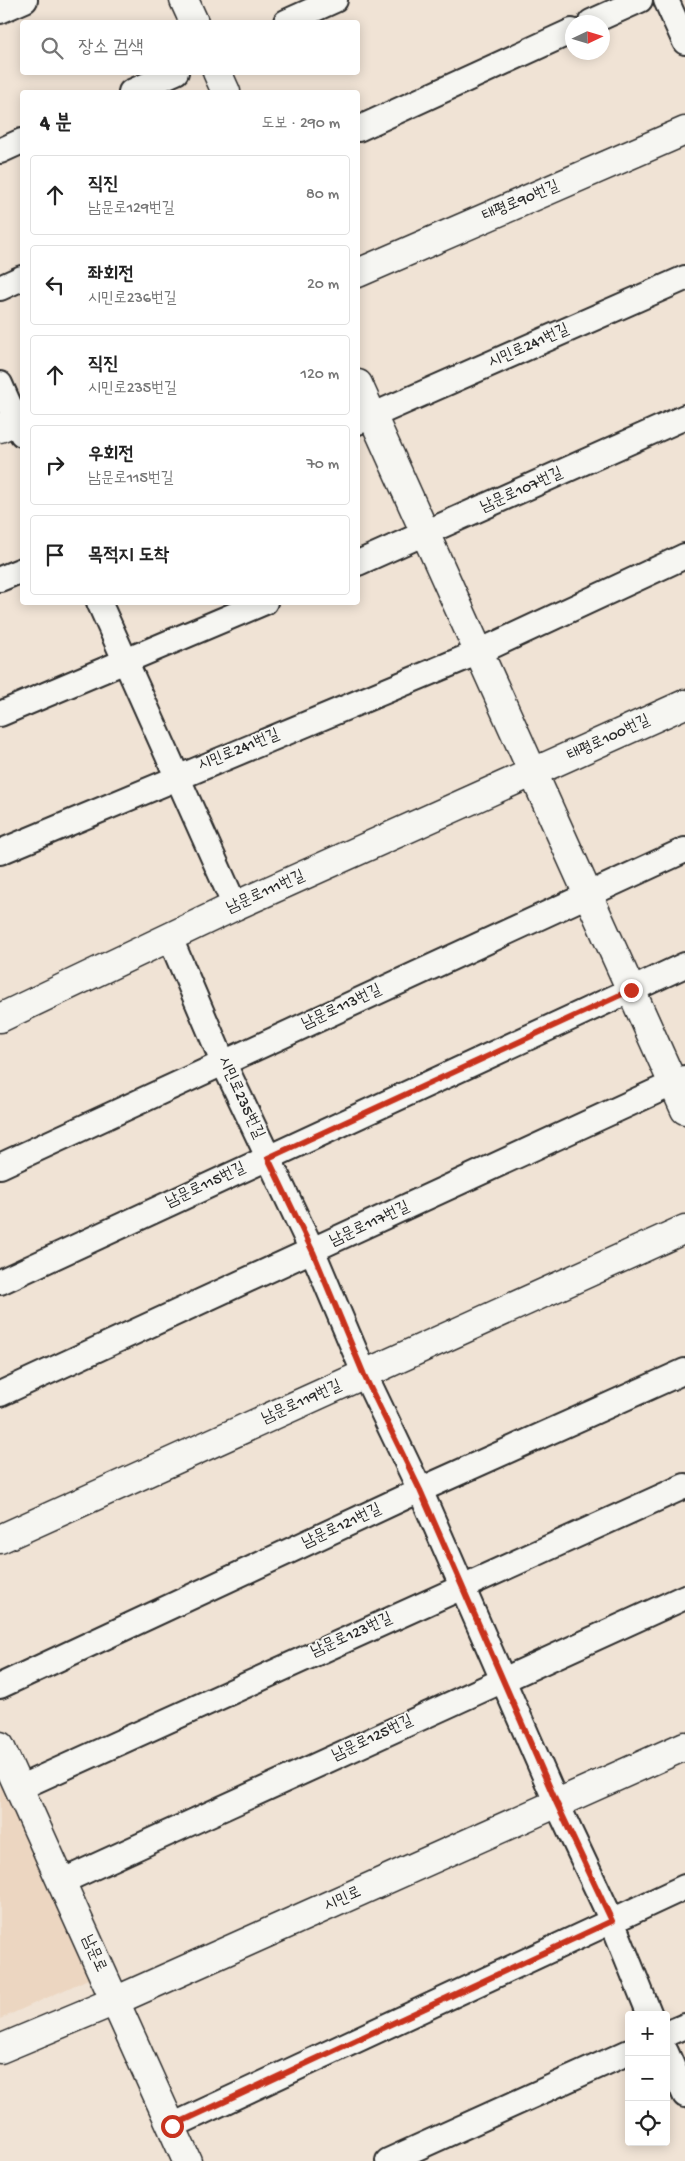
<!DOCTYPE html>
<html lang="ko">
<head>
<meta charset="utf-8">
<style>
  body { margin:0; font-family:"Gochi Hand","Poor Story",sans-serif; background:#f6f6f6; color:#222 }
  .controls { position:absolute; right:15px; bottom:15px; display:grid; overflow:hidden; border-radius:5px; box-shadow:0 2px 12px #0003 }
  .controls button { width:45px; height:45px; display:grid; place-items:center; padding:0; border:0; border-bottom:1px solid #e0e0e0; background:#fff; color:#222; font:25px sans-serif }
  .compass { position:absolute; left:565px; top:15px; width:45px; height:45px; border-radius:50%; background:#fff; box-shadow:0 2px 12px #0003; rotate:86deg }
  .stop { position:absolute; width:15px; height:15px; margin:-11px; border:4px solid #c8321e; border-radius:50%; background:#fff }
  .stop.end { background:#c8321e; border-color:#fff; box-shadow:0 1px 5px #0008 }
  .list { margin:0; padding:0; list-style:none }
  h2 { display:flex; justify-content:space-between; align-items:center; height:65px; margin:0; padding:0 20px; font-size:21px }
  h2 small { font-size:16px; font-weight:400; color:#767676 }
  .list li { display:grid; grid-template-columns:32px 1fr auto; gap:15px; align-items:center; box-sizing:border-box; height:80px; margin:0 10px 10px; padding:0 10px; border:1px solid #e0e0e0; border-radius:5px }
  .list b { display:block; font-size:19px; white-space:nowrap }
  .list p { margin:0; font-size:16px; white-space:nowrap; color:#767676 }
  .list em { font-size:16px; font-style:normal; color:#767676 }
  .icon { flex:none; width:28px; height:28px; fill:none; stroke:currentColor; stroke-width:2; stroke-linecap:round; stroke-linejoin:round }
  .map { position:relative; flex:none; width:685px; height:2161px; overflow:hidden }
  .search { position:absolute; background:#fff; box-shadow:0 2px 12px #0003; left:20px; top:20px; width:340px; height:55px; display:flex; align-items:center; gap:12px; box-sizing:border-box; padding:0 18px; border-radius:5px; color:#767676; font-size:19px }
  .panel { position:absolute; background:#fff; box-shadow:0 2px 12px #0003; left:20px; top:90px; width:340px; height:515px; border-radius:5px }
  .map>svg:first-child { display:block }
</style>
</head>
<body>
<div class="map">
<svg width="685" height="2161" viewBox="0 0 685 2161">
  <rect width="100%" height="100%" fill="#f0e3d5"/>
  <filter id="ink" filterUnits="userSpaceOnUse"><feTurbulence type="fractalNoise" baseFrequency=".02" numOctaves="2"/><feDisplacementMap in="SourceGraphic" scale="10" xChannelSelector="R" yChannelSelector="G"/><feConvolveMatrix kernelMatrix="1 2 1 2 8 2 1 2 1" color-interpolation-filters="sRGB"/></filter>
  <g filter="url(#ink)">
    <path fill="#ecd6c1" d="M 0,1768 L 95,1976 L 0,2019 Z"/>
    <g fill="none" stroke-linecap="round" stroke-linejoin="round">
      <g stroke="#2b2b2b" stroke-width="28">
        <g id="service">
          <path d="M 666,0 L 685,42"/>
          <path d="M 0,11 L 25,0"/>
          <path d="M 286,22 L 335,0"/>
          <path d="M 591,22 L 640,0"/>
          <path d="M 131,92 L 176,72"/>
          <path d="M 358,129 L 572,31"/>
          <path d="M 0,151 L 22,141"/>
          <path d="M 0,288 L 22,278"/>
          <path d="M 0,384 L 22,434"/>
          <path d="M 358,422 L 685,278"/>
          <path d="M 358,563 L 685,417"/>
          <path d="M 0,579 L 22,570"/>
          <path d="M 99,602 L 235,906"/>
          <path d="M 0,714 L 265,602"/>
          <path d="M 0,852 L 479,652 L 685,556"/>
          <path d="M 170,938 L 223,1062 L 313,1252 L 365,1375 L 420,1490 L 557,1804 L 612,1921 L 650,2015"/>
          <path d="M 0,1166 L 685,850"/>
          <path d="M 0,1282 L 685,965"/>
          <path d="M 0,1394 L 685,1078"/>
          <path d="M 0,1686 L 420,1490 L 685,1371"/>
          <path d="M 19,1788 L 685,1486"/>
          <path d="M 61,1882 L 685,1597"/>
          <path d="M 666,2034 L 685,2026"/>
          <path d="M 666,2052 L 685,2095"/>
          <path d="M 172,2126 L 685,1887"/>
          <path d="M 388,2161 L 629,2052"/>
        </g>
      </g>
      <g stroke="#2b2b2b" stroke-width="31">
        <g id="minor">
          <path d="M 184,0 L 194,22"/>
          <path d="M 217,72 L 226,92"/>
          <path d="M 358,273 L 685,131"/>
          <path d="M 358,384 L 685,1110"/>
          <path d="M 0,428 L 22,418"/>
          <path d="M 0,1018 L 235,906 L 685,704"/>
          <path d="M 0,1539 L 685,1229"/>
        </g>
      </g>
      <g stroke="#2b2b2b" stroke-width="31">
        <g id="secondary">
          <path d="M 0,1746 L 187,2161"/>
          <path d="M 0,2049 L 115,2001 L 685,1746"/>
        </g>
      </g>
      <use href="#service" stroke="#f6f6f2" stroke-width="24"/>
      <use href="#minor" stroke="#f6f6f2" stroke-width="28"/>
      <use href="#secondary" stroke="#f6f6f2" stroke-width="28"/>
    </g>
  </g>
  <g fill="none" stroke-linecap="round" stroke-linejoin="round" filter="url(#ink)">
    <path stroke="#c8321e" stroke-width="6" d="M 172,2126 L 612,1921 L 557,1804 L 462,1586 L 420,1490 L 364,1375 L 313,1252 L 268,1158 L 631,990"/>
  </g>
  <g text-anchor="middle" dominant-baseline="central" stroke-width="4" stroke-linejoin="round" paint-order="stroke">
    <g font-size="16" fill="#2b2b2b" stroke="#f6f6f2">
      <text transform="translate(521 202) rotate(-23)">태평로90번길</text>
      <text transform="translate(529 347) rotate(-24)">시민로241번길</text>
      <text transform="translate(522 491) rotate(-24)">남문로107번길</text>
      <text transform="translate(609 739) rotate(-25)">태평로100번길</text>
      <text transform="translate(239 751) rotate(-22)">시민로241번길</text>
      <text transform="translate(266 893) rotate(-24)">남문로111번길</text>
      <text transform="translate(342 1008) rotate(-25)">남문로113번길</text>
      <text transform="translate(240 1098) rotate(65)">시민로235번길</text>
      <text transform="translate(206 1186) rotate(-25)">남문로115번길</text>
      <text transform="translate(370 1225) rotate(-25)">남문로117번길</text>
      <text transform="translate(302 1403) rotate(-24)">남문로119번길</text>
      <text transform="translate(342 1527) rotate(-25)">남문로121번길</text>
      <text transform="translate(352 1636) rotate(-24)">남문로123번길</text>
      <text transform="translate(373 1739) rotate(-25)">남문로125번길</text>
      <text transform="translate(343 1900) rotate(-24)">시민로</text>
      <text transform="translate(93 1954) rotate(66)">남문로</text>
    </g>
  </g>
</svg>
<div class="controls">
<button>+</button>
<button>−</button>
<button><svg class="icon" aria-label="locate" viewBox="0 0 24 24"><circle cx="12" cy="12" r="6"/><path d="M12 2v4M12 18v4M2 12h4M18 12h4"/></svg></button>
</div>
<svg class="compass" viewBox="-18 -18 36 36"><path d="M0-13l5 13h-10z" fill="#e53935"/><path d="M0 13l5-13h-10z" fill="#767676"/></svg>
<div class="stop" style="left:172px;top:2126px"></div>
<div class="stop end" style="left:631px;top:990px"></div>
<div class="search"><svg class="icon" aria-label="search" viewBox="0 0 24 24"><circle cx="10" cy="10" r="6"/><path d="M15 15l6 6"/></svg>장소 검색</div>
<section class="panel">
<h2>4 분<small>도보 · 290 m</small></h2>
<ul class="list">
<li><svg class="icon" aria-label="ahead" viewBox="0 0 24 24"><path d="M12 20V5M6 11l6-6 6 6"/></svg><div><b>직진</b><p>남문로129번길</p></div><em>80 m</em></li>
<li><svg class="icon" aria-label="left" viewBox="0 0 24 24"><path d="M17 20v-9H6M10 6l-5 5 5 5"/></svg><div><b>좌회전</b><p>시민로236번길</p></div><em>20 m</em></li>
<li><svg class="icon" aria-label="ahead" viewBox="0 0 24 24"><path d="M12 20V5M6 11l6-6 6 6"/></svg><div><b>직진</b><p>시민로235번길</p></div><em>120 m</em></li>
<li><svg class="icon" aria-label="right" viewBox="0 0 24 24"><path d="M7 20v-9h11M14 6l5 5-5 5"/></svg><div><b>우회전</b><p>남문로115번길</p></div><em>70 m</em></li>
<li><svg class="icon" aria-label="arrive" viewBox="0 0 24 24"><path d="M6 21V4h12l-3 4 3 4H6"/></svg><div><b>목적지 도착</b></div></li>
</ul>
</section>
</div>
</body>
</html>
